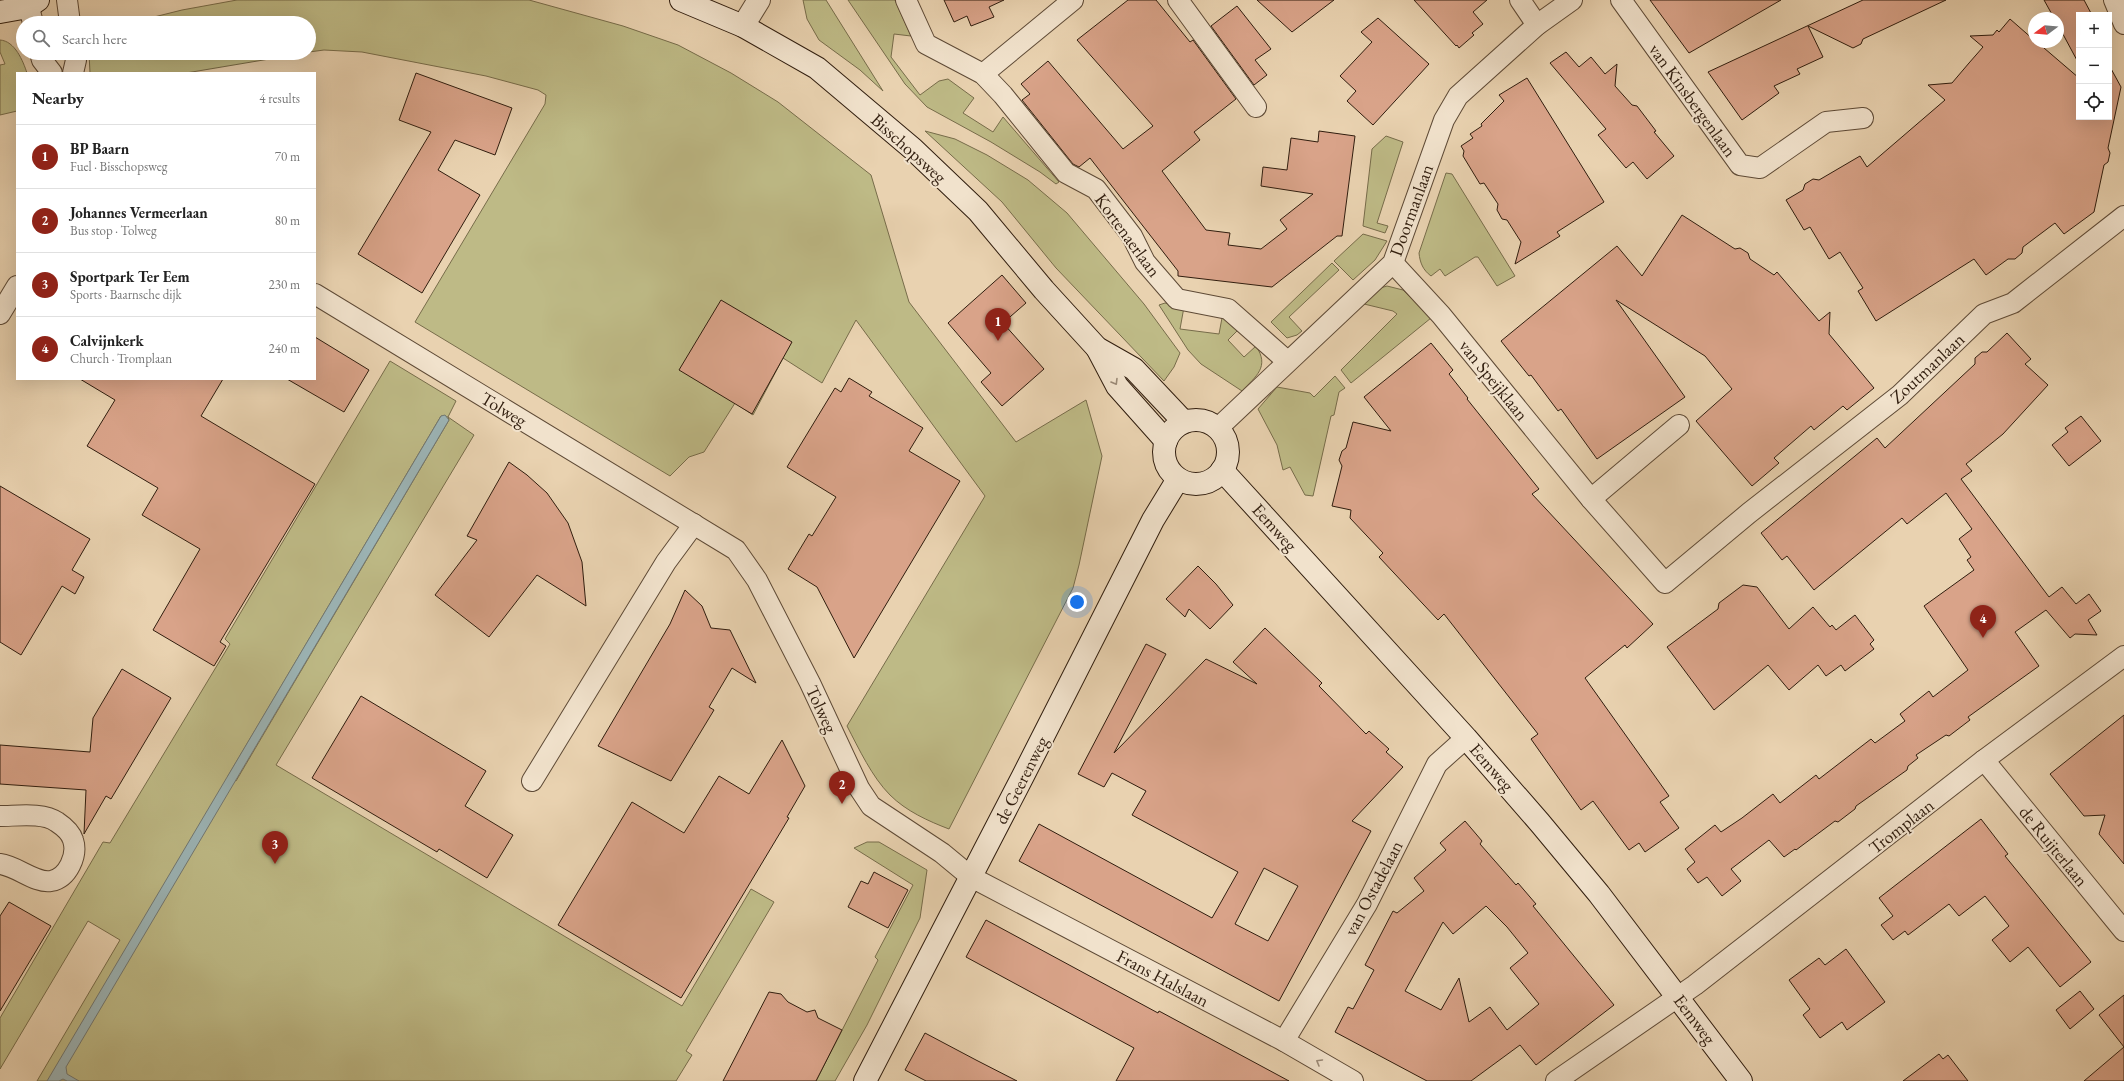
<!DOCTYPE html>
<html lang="en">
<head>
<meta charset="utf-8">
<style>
  body { margin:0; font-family:"EB Garamond",serif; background:#f2f2f2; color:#222 }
  .controls { position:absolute; right:12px; top:12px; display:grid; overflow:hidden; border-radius:0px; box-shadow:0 4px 16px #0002 }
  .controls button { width:36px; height:36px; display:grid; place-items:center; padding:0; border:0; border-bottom:1px solid #e0e0e0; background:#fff; color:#222; font:20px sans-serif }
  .compass { position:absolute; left:2028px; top:12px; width:36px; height:36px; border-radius:50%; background:#fff; box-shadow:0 4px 16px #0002; rotate:254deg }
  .you { position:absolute; left:1077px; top:602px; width:14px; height:14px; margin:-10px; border:3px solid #fff; border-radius:50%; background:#1a73e8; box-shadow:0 0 0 6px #1a73e833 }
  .badge { display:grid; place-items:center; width:26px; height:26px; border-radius:50%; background:#8f2418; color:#fff; font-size:13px; font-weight:700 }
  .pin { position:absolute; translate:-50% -33px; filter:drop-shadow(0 1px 2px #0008) }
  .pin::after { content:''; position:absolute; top:21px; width:14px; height:12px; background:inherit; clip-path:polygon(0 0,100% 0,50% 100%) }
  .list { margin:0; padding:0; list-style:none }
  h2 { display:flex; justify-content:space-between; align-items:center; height:52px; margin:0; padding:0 16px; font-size:17px }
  h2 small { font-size:13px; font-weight:400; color:#767676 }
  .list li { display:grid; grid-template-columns:26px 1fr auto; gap:12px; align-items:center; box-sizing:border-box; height:64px; padding:0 16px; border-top:1px solid #e0e0e0 }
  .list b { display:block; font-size:15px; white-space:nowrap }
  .list p { margin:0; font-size:13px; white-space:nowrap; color:#767676 }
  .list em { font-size:13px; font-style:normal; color:#767676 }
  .icon { flex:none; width:22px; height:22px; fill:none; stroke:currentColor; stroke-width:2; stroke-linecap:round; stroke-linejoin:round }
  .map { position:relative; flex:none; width:2124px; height:1081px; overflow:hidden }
  .search { position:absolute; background:#fff; box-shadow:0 4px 16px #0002; left:16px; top:16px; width:300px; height:44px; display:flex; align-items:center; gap:10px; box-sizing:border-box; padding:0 14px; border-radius:22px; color:#767676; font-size:15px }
  .panel { position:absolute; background:#fff; box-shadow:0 4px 16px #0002; left:16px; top:72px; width:300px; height:308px; border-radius:0px }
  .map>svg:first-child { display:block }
</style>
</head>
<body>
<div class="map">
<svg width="2124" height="1081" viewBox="0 0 2124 1081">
  <rect width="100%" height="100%" fill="#e9d2b0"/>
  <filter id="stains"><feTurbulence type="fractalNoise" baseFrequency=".005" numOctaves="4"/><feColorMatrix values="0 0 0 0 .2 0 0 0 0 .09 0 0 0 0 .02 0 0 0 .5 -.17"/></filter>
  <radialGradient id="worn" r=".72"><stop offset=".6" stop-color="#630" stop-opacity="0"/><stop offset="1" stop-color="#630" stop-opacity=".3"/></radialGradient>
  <g fill="#beba86" stroke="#776c4a" fill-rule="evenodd">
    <path d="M 237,0 L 529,0 L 623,26 L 678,45 L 731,73 L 778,102 L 871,175 L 909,302 L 1016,442 L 1086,400 L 1102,456 L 1079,565 L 1073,588 L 949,829 C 928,821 906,811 890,795 C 872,777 859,749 847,726 L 985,496 L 856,320 L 822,383 L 783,358 L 753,415 L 735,403 L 704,452 L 689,457 L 670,476 L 415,322 L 545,104 L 546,95 L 538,90 L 486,76 L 362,52 L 324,50 L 309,52 L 309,23 L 130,23 L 182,10 Z"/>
    <path d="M 803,0 L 826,0 L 883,91 L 860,70 L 819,40 L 807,19 Z"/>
    <path d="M 848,0 L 895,0 L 911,36 L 894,34 L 891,57 L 920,95 L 939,81 L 948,79 L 974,98 L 963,113 L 993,132 L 1003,117 L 1059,182 L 1056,184 L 1040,172 L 991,142 L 927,107 L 905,84 Z"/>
    <path d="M 0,40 C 15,41 23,61 27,73 L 17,73 L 17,111 L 0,115 L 0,65 L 5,64 L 0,52 Z"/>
    <path d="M 89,53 L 305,53 L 186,73 L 90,73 Z"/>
    <path d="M 925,131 L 955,139 L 987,155 L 1028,180 L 1067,213 L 1144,304 L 1180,353 L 1174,367 L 1164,381 L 1056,268 L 1002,202 Z"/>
    <path d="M 1386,136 L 1403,142 L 1377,223 L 1388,226 L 1385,233 L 1363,226 L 1372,149 Z"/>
    <path d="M 1446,173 L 1452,174 L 1515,276 L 1497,286 L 1478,257 L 1475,257 L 1445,276 L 1440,269 L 1431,276 C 1423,270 1420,263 1419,253 Z"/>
    <path d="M 1363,234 L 1387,241 L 1375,260 L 1353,280 L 1334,261 Z"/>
    <path d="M 1332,263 L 1339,270 L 1289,317 L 1302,331 L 1297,335 L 1287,338 L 1271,322 Z"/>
    <path d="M 1387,286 L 1403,290 L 1431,318 L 1351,383 L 1341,370 L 1397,314 L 1393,311 L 1364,304 L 1377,289 Z"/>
    <path d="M 1165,303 L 1184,307 L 1180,329 L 1219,334 L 1222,318 L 1230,319 L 1240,328 L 1228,340 L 1244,357 L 1256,346 C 1270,367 1256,376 1242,391 L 1201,364 L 1188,350 L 1159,305 Z"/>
    <path d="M 390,361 L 456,401 L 448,417 L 474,435 L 276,765 L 682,1006 L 751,889 L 774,902 L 696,1034 L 686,1051 L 692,1055 L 676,1081 L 37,1081 L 120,940 L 88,921 L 0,1069 L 0,1018 L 103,842 L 110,843 L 230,644 L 225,639 ZM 441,416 L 448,417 L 449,420 L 236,781 L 228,776 Z"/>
    <path d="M 1335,376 L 1345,388 L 1339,392 L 1334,415 L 1331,416 L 1313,496 L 1305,495 L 1290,467 L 1283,470 L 1277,445 L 1258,409 L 1277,387 L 1310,393 L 1314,397 Z"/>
    <path d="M 867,842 L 879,842 L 927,870 L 920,918 L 867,1025 L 835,1081 L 816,1081 L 878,960 L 875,957 L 913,885 L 854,848 Z"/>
  </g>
  <path fill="#9cb5b7" stroke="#717873" d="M 445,415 L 449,420 L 66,1067 L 67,1074 L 79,1081 L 67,1081 L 63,1079 L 59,1081 L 47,1081 L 441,416 Z"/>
  <g fill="#d9a389" stroke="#301d0e" fill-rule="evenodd">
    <path d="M 944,0 L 1004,0 L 989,7 L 994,17 L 971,26 L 967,16 L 954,22 Z"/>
    <path d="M 1128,0 L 1156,0 L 1190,42 L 1193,40 L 1236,99 L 1194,132 L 1200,140 L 1162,171 L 1206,230 L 1230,233 L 1228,245 L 1261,249 L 1287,229 L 1280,220 L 1313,194 L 1261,186 L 1263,167 L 1287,170 L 1291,138 L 1318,142 L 1319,131 L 1355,136 L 1342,236 L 1337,236 L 1272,287 L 1178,276 L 1178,271 L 1090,158 L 1079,167 L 1073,164 L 1022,100 L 1030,94 L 1021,84 L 1048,61 L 1123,149 L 1153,126 L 1077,40 Z"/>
    <path d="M 1257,0 L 1334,0 L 1292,32 Z"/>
    <path d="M 1414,0 L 1487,0 L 1473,12 L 1483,24 L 1472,33 L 1474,35 L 1459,48 L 1457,45 L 1456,46 Z"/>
    <path d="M 1650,0 L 1781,0 L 1689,53 Z"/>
    <path d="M 1863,0 L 1946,0 L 1863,39 L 1861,44 L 1853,48 L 1808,26 L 1823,57 L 1797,69 L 1800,74 L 1774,86 L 1779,93 L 1742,120 L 1708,72 Z"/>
    <path d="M 2044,0 L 2084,0 L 2092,15 L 2079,15 L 2079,64 L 2058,25 L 2058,18 L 2054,18 Z"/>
    <path d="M 1237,6 L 1271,49 L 1255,60 L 1267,75 L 1254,85 L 1211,26 Z"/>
    <path d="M 1378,18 L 1429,64 L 1373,125 L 1347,101 L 1356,91 L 1340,76 L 1372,42 L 1361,32 Z"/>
    <path d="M 2010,19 L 2034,40 L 2034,42 L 2037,42 L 2079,78 L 2079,117 L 2109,117 L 2109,65 L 2121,87 L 2108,148 L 2110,153 L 2108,162 L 2104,165 L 2094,212 L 2064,234 L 2055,223 L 2023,247 L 2022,253 L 2015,259 L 2008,259 L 1986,275 L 1974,259 L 1876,321 L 1858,291 L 1863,288 L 1840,252 L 1829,259 L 1810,227 L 1804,230 L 1786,200 L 1803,190 L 1805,184 L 1813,179 L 1819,180 L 1860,156 L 1867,167 L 1945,100 L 1928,85 L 1952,83 L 1969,63 L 1983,47 L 1970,36 L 1993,35 L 1997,30 L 1999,32 Z"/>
    <path d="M 1566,52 L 1579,67 L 1591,57 L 1605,74 L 1617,64 L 1615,86 L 1632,105 L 1637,106 L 1656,131 L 1654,132 L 1674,156 L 1647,179 L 1633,162 L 1626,168 L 1598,135 L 1606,129 L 1550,63 Z"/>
    <path d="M 416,73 L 512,108 L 495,155 L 455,140 L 438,170 L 480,195 L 422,293 L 358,254 L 431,132 L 399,120 Z"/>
    <path d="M 1527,78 L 1604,202 L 1557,232 L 1560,236 L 1515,264 L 1521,242 L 1507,220 L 1502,219 L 1497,210 L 1498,204 L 1484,183 L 1480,184 L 1463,156 L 1464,151 L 1461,146 L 1473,138 L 1470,134 L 1482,126 L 1481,124 L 1504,101 L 1499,95 Z"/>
    <path d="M 1682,215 L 1735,249 L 1740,248 L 1748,253 L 1750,259 L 1774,275 L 1777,272 L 1819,321 L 1830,312 L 1829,334 L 1874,388 L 1847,410 L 1843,406 L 1814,430 L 1811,426 L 1774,458 L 1779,463 L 1752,486 L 1696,421 L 1732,389 L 1705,356 L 1616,300 L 1685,397 L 1597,459 L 1561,409 L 1558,411 L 1531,375 L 1529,376 L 1501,341 L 1617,246 L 1642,276 Z"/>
    <path d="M 1002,275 L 1026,303 L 1003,323 L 1044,369 L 1002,406 L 981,382 L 991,373 L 948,323 Z"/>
    <path d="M 721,300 L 792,342 L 752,414 L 679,370 Z"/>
    <path d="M 2007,333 L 2031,359 L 2025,364 L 2048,385 L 2003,434 L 1966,464 L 1972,471 L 1961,479 L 2049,597 L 2062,587 L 2076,604 L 2089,594 L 2101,611 L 2088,620 L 2097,635 L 2075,634 L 2070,638 L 2046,610 L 2015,632 L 2039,666 L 1968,717 L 1970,720 L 1949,736 L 1946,735 L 1916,755 L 1918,758 L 1908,766 L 1907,770 L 1856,806 L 1855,809 L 1838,822 L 1835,821 L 1796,850 L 1795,849 L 1784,857 L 1769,840 L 1731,869 L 1741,881 L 1722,896 L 1707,877 L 1698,883 L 1687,869 L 1695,862 L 1685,849 L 1715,825 L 1721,832 L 1742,818 L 1773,794 L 1780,803 L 1816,775 L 1819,779 L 1871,739 L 1875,743 L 1905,721 L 1900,714 L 1929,691 L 1933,697 L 1968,670 L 1924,606 L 1974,570 L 1967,560 L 1971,557 L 1959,539 L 1972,529 L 1946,493 L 1907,524 L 1902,518 L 1814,590 L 1787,556 L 1782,560 L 1761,533 L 1877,438 L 1885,448 L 1975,364 L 1975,358 L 1982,352 L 1987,352 Z"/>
    <path d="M 315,337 L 369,370 L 344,412 L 287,379 L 315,379 Z"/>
    <path d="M 1431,343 L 1453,370 L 1449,374 L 1468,398 L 1467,399 L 1539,489 L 1532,494 L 1653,624 L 1627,648 L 1625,645 L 1585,678 L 1669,796 L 1660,802 L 1679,828 L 1645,852 L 1639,843 L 1629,850 L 1593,801 L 1581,810 L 1531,739 L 1538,734 L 1444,614 L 1438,620 L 1379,557 L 1383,553 L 1350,518 L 1351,510 L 1332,506 L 1342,466 L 1339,460 L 1342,451 L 1346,448 L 1353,422 L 1391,431 L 1364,397 Z"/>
    <path d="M 849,378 L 872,392 L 869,396 L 923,428 L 909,451 L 960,481 L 854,658 L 817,587 L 788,569 L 809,534 L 812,536 L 836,497 L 787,467 L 835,388 L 841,392 Z"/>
    <path d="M 80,379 L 223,379 L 201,416 L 315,484 L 220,642 L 226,646 L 214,666 L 153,630 L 200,549 L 142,515 L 158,488 L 87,446 L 115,400 Z"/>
    <path d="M 2081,416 L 2101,441 L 2069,466 L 2052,445 L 2068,432 L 2065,428 Z"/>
    <path d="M 509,462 L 527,475 L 547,493 L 568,523 L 582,562 L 586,606 L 537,575 L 489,637 L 435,595 L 477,540 L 467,536 Z"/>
    <path d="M 0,486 L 90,539 L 72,570 L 84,577 L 75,594 L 62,586 L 21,655 L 0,642 Z"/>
    <path d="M 1198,566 L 1216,584 L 1233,605 L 1210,629 L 1189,609 L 1185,617 L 1166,599 Z"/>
    <path d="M 1743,585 L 1757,587 L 1789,629 L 1813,607 L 1830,627 L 1832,625 L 1836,630 L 1855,615 L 1874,640 L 1870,644 L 1874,649 L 1845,671 L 1841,665 L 1826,676 L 1818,665 L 1789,690 L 1768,665 L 1714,710 L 1667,647 L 1718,609 L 1719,603 Z"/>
    <path d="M 685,590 L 702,606 L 711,628 L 730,630 L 756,683 L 732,668 L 709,707 L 714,710 L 671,781 L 598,746 L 670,624 Z"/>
    <path d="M 1265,628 L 1322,683 L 1319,686 L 1366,734 L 1369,731 L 1389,749 L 1386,752 L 1403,767 L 1352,821 L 1371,831 L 1279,1001 L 1019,861 L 1039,824 L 1212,918 L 1238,872 L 1132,815 L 1146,791 L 1112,773 L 1104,787 L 1078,774 L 1146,644 L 1166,654 L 1114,753 L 1206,659 L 1257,684 L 1233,662 ZM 1264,868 L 1298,886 L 1268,941 L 1235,924 Z"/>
    <path d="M 122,669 L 171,698 L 111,799 L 106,796 L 84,834 L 86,790 L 0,784 L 0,745 L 90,752 L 93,718 Z"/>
    <path d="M 361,696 L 486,771 L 465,806 L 513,835 L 487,878 L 439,849 L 437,852 L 312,778 Z"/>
    <path d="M 2124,715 L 2124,864 L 2099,834 L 2105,815 L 2084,816 L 2050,774 Z"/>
    <path d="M 782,740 L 805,786 L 787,817 L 789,818 L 681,998 L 558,925 L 632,802 L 684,833 L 719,776 L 749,794 Z"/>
    <path d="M 1981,819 L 2008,854 L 2005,856 L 2091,962 L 2060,987 L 2028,947 L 2010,962 L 1992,940 L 2009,926 L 1985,896 L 1959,916 L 1949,904 L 1908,935 L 1905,931 L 1893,940 L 1881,925 L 1893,916 L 1879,898 Z"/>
    <path d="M 1465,821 L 1482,841 L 1480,844 L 1516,885 L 1518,883 L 1536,904 L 1533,906 L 1614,1005 L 1536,1065 L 1520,1045 L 1471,1081 L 1427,1081 L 1335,1032 L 1348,1007 L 1353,1009 L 1374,970 L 1365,965 L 1393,911 L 1397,913 L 1424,891 L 1414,878 L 1446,850 L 1440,843 ZM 1486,906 L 1507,927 L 1528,953 L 1510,968 L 1539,1004 L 1507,1030 L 1490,1007 L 1469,1022 L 1459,978 L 1441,1010 L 1405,991 L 1443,922 L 1453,934 Z"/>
    <path d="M 874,872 L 908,890 L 888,928 L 848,907 L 861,881 L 868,884 Z"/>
    <path d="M 9,902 L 51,926 L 0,1011 L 0,916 Z"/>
    <path d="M 986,920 L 1158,1013 L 1159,1011 L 1289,1081 L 1116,1081 L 1134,1048 L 966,957 Z"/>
    <path d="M 1846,949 L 1885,1002 L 1847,1030 L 1842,1022 L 1820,1038 L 1803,1015 L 1810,1009 L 1789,980 L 1819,958 L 1825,965 Z"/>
    <path d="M 2080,991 L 2094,1009 L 2070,1029 L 2056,1010 Z"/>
    <path d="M 769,992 L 781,994 L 788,1002 L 807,1012 L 815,1010 L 818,1018 L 842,1030 L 816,1081 L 723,1081 Z"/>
    <path d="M 2124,995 L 2124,1081 L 2084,1081 L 2124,1047 L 2099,1015 Z"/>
    <path d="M 925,1033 L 976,1060 L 1017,1081 L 926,1081 L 905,1070 Z"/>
    <path d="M 1939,1054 L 1943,1059 L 1948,1055 L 1968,1081 L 1903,1081 Z"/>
  </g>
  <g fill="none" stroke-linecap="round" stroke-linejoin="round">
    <g stroke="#5e4a36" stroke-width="22">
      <g id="minor">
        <path d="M 27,0 L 33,23"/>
        <path d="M 67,0 L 70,23"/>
        <path d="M 906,0 L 926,44 L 983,74 L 1003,95 L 1066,173 L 1096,189 L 1132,236 L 1145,262 L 1177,299 L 1228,309 L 1287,361"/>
        <path d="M 1178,0 L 1256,107"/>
        <path d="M 1520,0 L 1537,25"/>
        <path d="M 1621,0 L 1740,165 L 1760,168 L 1826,122 L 1863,118"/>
        <path d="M 2114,0 L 2124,24"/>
        <path d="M 40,53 L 42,60 L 52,73"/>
        <path d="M 73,73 L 76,60 L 75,53"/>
        <path d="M 983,74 L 1073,0"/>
        <path d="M 1393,263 L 1441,315 L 1591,499 L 1665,583 L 1749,513 L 1900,395 L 1984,314 L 2013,303 L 2124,216"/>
        <path d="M 315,294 L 736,550 L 757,580 L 810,683 L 859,788 L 871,806 L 942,853 L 971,877 L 1284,1041 L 1353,1081"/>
        <path d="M 0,314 L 17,286"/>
        <path d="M 1218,428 L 1393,263 L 1444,120 L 1458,96 L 1537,25 L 1572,0"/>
        <path d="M 1591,499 L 1679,425"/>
        <path d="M 1984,760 L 2124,931"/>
        <path d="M 532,781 L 666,562 L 694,524"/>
        <path d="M 0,816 C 17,816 43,812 57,822 C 63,826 71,833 73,840 C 78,855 68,878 51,881 C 36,884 17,866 0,864"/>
        <path d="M 1284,1041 L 1367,904 L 1437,764 L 1466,738"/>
        <path d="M 1556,1081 L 1695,985 L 1984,760 L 2124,656"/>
      </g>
    </g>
    <g stroke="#5e4a36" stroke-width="24">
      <path id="tertiary" d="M 743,26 L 759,0"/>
    </g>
    <g stroke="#301d0e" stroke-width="24">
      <g id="secondary">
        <path d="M 681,0 L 743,26 L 817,68 L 913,149 L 978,211 L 1044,290 L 1097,348 L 1134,369 L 1184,422"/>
        <path d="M 0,12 L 28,7 L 38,0"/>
        <path d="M 1097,348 L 1117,386 L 1166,441"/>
        <circle cx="1196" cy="452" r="32"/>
        <path d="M 1222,470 L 1466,738 L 1540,823 L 1599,894 L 1741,1081"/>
        <path d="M 865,1081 L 1023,776 L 1153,520 L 1178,479"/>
      </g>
    </g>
    <use href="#minor" stroke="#f1e2cc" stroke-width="20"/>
    <use href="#tertiary" stroke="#f1e2cc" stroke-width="22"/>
    <use href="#secondary" stroke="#f1e2cc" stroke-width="22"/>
  </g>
  <defs><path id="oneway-chevron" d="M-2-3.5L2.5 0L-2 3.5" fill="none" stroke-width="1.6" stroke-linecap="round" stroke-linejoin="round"/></defs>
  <g stroke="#9a8976">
    <use href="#oneway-chevron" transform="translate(1115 382) rotate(59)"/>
    <use href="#oneway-chevron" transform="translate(1319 1062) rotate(-150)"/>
  </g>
  <g text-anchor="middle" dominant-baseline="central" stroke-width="4" stroke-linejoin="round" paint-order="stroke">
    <g font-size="18" fill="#301d0e" stroke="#f1e2cc">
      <text transform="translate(1693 100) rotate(54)">van Kinsbergenlaan</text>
      <text transform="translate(909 148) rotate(42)">Bisschopsweg</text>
      <text transform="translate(1411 210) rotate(-70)">Doormanlaan</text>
      <text transform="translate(1128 235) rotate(54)">Kortenaerlaan</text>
      <text transform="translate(1927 368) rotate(-43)">Zoutmanlaan</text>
      <text transform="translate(1494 380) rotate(51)">van Speijklaan</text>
      <text transform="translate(504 409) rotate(31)">Tolweg</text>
      <text transform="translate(1275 527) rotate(48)">Eemweg</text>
      <text transform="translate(822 709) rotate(65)">Tolweg</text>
      <text transform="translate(1492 767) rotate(49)">Eemweg</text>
      <text transform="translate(1021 780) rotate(-63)">de Geerenweg</text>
      <text transform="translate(1901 826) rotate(-38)">Tromplaan</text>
      <text transform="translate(2054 846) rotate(51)">de Ruijterlaan</text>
      <text transform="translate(1373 888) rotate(-62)">van Ostadelaan</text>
      <text transform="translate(1163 978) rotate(28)">Frans Halslaan</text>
      <text transform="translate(1695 1019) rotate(53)">Eemweg</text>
    </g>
  </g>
  <rect width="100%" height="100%" filter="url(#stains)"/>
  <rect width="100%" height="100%" fill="url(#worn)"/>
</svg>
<div class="controls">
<button>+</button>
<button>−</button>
<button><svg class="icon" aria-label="locate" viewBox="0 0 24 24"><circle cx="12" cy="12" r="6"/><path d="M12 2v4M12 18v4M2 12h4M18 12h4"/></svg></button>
</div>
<svg class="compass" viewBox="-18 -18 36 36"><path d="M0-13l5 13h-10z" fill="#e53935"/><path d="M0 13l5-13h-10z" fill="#767676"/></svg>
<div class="you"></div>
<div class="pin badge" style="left:998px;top:341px">1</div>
<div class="pin badge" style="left:842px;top:804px">2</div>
<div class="pin badge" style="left:275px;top:864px">3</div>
<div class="pin badge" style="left:1983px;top:638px">4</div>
<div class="search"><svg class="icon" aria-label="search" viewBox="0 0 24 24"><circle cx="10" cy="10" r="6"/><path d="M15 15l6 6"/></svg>Search here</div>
<section class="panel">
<h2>Nearby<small>4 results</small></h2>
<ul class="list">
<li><span class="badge">1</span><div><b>BP Baarn</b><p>Fuel · Bisschopsweg</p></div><em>70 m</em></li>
<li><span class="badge">2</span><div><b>Johannes Vermeerlaan</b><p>Bus stop · Tolweg</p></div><em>80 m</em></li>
<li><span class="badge">3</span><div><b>Sportpark Ter Eem</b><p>Sports · Baarnsche dijk</p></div><em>230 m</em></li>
<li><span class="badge">4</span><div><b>Calvijnkerk</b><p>Church · Tromplaan</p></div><em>240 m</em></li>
</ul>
</section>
</div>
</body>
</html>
